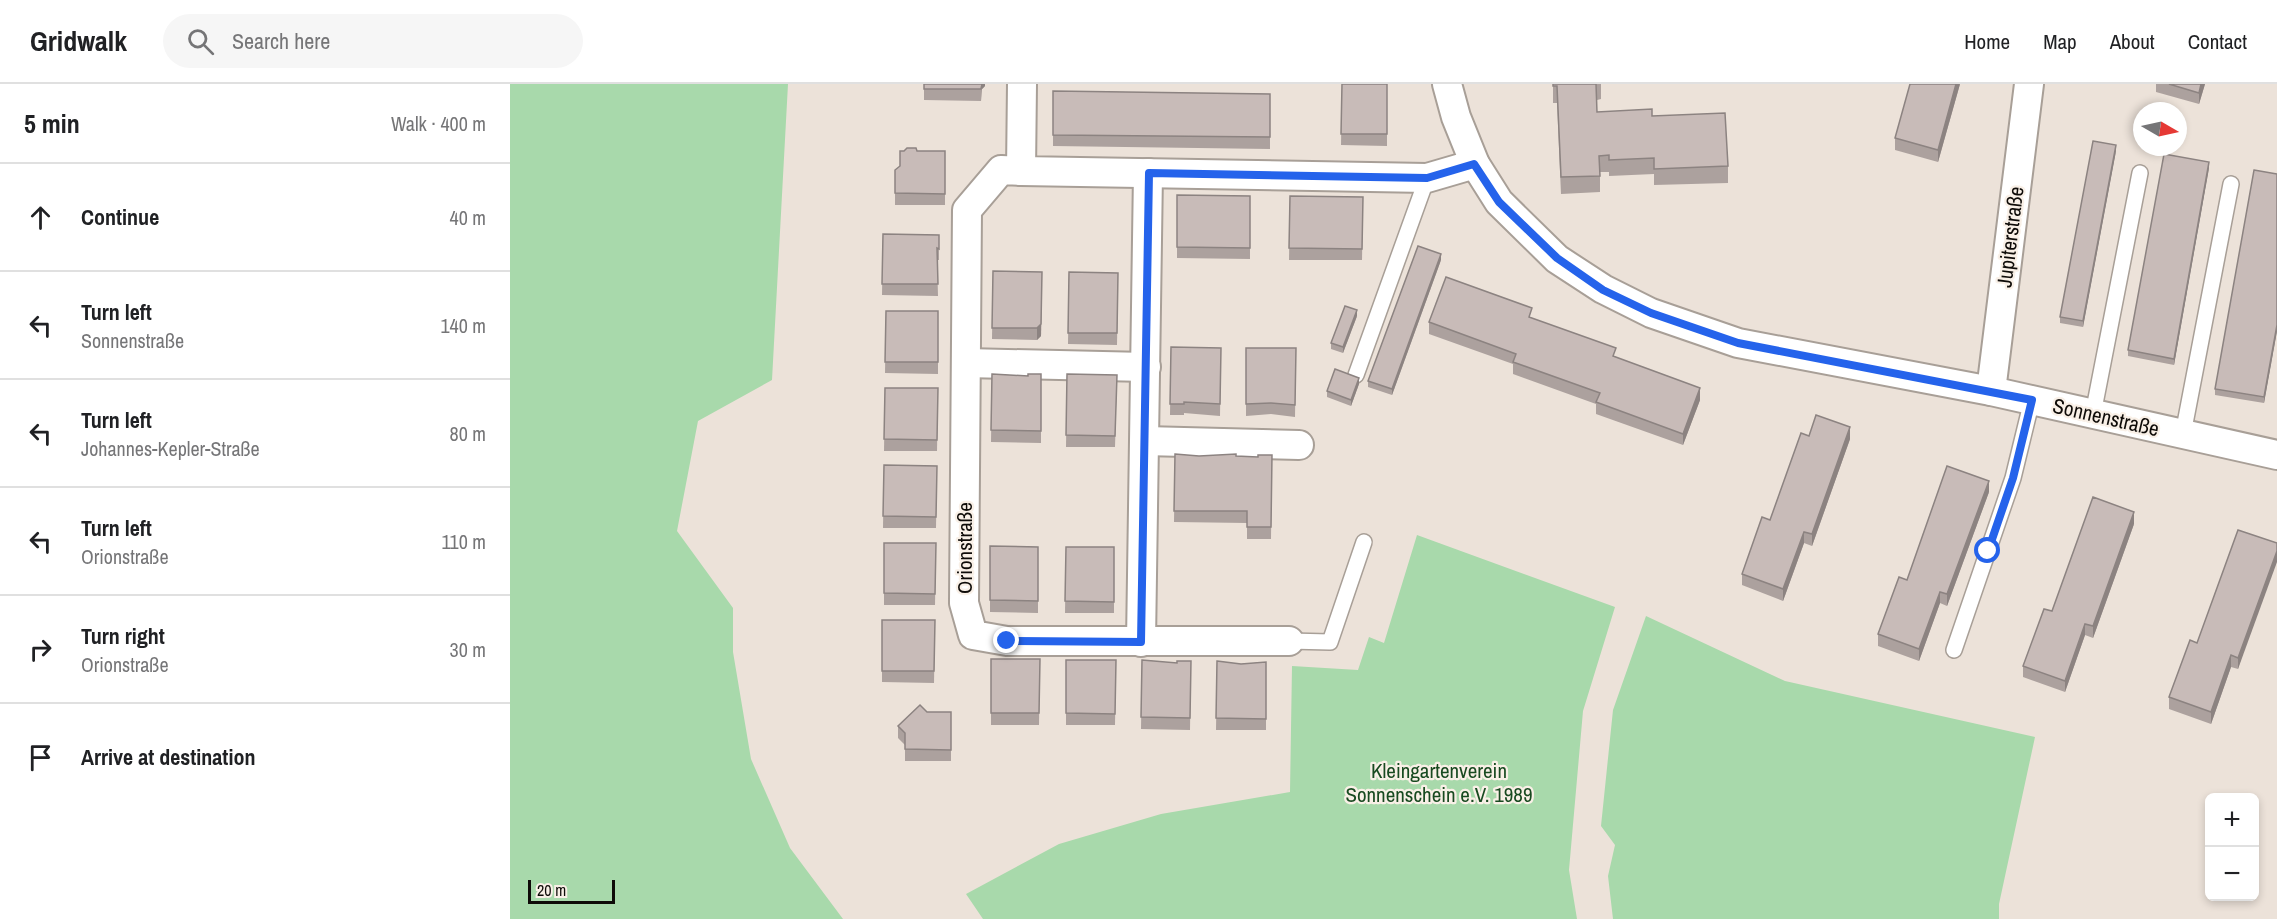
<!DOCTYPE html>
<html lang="en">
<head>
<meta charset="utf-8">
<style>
  body { margin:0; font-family:"Archivo Narrow",sans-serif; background:#f6f6f6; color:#202124 }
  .controls { position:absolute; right:18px; bottom:18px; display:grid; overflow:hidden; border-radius:9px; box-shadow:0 3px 9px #0003 }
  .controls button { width:54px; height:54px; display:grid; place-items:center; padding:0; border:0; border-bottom:2px solid #e0e0e0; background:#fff; color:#202124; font:30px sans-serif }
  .compass { position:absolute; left:1623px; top:18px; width:54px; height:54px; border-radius:50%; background:#fff; box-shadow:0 3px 9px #0003; rotate:99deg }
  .scale { position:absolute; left:18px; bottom:15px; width:87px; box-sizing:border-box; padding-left:6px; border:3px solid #0e0b08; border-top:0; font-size:16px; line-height:21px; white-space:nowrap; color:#0e0b08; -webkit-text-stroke:4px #f9f0e7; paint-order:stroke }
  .stop { position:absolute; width:18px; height:18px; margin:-14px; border:4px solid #2563eb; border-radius:50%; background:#fff }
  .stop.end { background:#2563eb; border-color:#fff; box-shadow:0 2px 6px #0008 }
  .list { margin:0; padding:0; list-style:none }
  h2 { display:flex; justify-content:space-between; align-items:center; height:78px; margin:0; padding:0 24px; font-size:26px }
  h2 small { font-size:20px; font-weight:400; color:#757577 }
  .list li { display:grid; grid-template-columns:39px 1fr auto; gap:18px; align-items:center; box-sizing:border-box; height:108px; padding:0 24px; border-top:2px solid #e0e0e0 }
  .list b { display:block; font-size:22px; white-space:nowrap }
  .list p { margin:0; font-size:20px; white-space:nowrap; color:#757577 }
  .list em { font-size:20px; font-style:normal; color:#757577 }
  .icon { flex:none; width:33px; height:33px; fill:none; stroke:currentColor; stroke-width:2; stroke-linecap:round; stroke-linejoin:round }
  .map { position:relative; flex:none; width:1767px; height:835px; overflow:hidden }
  header { display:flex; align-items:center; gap:36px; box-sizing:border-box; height:84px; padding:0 30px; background:#fff; border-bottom:2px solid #e0e0e0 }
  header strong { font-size:28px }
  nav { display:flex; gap:33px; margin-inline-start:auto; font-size:21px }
  .search { width:420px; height:54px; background:#f6f6f6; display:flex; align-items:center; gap:15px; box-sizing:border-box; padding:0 21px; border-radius:33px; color:#757577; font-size:22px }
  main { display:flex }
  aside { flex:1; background:#fff }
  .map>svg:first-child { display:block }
</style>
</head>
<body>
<header>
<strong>Gridwalk</strong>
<div class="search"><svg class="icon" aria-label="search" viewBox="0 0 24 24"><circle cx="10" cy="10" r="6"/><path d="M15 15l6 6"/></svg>Search here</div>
<nav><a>Home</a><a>Map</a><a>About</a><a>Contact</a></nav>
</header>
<main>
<aside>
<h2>5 min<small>Walk · 400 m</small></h2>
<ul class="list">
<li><svg class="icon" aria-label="ahead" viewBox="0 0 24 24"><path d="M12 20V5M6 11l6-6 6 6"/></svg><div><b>Continue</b></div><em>40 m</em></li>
<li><svg class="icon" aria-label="left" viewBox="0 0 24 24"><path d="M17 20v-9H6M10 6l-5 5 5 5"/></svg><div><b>Turn left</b><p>Sonnenstraße</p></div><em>140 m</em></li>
<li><svg class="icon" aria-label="left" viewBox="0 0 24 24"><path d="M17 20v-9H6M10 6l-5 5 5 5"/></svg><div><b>Turn left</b><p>Johannes-Kepler-Straße</p></div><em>80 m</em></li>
<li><svg class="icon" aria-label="left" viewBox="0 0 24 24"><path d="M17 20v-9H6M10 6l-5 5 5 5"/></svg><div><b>Turn left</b><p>Orionstraße</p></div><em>110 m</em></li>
<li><svg class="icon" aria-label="right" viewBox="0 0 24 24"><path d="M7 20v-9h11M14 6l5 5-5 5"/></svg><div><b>Turn right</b><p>Orionstraße</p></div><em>30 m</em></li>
<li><svg class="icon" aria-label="arrive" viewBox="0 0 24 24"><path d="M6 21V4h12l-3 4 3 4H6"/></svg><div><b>Arrive at destination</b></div></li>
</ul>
</aside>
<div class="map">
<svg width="1767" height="835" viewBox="0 0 1767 835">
  <rect width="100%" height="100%" fill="#ece2d9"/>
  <g fill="#a8d9ab">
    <path d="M 0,0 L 278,0 L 262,296 L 188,337 L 167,447 L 223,524 L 223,568 L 241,675 L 280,764 L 333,835 L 0,835 Z"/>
    <path d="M 907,451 L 1105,523 L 1073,627 L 1059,786 L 1067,835 L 473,835 L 456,810 L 549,760 L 651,730 L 780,708 L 782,582 L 848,586 L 859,553 L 874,559 Z"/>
    <path d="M 1136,532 L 1275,597 L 1525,653 L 1489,820 L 1489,835 L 1103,835 L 1098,792 L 1105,761 L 1091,742 L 1103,626 Z"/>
  </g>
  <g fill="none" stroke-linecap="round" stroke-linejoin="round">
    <g stroke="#a89f97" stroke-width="18">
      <g id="service">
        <path d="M 846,291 L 917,94"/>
        <path d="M 1583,330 L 1630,89"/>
        <path d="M 1673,350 L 1721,100"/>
        <path d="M 779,557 L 820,558 L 854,458"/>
        <path d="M 1444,566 L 1503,394 L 1522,316"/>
      </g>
    </g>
    <g stroke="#a89f97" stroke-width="32">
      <g id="minor">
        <path d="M 512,0 L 511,87 L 917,94 L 965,80"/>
        <path d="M 937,0 L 946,33 L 965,80 L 989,118 L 1047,175 L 1093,205 L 1141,229 L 1228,259 L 1481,307 L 1767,371"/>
        <path d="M 511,87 L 491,86 L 457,126 L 454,519 L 463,551 L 497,557 L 779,557"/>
        <path d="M 456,279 L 636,283"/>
        <path d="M 1481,307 L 1519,0"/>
        <path d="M 635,357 L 789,361"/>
        <path d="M 631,558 L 638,89"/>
      </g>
    </g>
    <use href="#service" stroke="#fff" stroke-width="15"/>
    <use href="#minor" stroke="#fff" stroke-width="28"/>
  </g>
  <g fill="#aca19e">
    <path d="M 414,0 L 475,0 L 475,2 L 472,5 L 471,17 L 414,16 Z"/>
    <path d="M 832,0 L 877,0 L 877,62 L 831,61 Z"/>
    <path d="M 1043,0 L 1091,0 L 1091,15 L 1087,16 L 1087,28 L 1142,32 L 1218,82 L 1218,99 L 1144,101 L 1144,90 L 1099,92 L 1099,88 L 1090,88 L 1090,108 L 1051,110 L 1047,19 L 1043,19 Z"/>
    <path d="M 1450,0 L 1428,78 L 1385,66 L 1385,54 Z"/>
    <path d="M 1646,0 L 1695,0 L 1689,20 L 1646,8 Z"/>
    <path d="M 543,7 L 760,10 L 760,65 L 543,62 Z"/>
    <path d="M 394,67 L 435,67 L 435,121 L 385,121 L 385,86 L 390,82 Z"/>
    <path d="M 1606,67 L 1573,243 L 1550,239 L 1550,233 Z"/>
    <path d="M 1699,84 L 1664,281 L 1618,272 L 1618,266 Z"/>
    <path d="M 1767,90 L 1767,247 L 1754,319 L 1705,311 L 1705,305 Z"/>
    <path d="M 667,111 L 740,112 L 740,175 L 667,174 Z"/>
    <path d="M 780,112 L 853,113 L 852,176 L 779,176 Z"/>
    <path d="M 373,150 L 429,151 L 429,176 L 427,176 L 428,212 L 372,211 Z"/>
    <path d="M 931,176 L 882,311 L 858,303 L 858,297 Z"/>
    <path d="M 483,187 L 532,188 L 531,252 L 527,256 L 482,255 Z"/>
    <path d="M 559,188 L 608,189 L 607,261 L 558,260 Z"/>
    <path d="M 376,227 L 428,227 L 428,290 L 375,289 Z"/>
    <path d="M 847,232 L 833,269 L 821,265 L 821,259 Z"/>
    <path d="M 1022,234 L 1106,273 L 1190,316 L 1173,361 L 1086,330 L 1086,320 L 1003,290 L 1003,280 L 919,250 L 919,238 Z"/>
    <path d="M 661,263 L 711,264 L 710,332 L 674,329 L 674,331 L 660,331 Z"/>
    <path d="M 736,264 L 786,264 L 785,333 L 761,330 L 736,332 Z"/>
    <path d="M 482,290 L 518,292 L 531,290 L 531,359 L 481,358 Z"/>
    <path d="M 557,290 L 607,291 L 605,363 L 556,363 Z"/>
    <path d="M 849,300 L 841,322 L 817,313 L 817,307 Z"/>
    <path d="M 375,304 L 428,304 L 427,367 L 374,367 Z"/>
    <path d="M 1299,352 L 1340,355 L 1302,462 L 1294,459 L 1273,517 L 1232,501 L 1232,490 L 1260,436 Z"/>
    <path d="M 665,370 L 689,372 L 748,373 L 762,371 L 761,455 L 737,455 L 737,439 L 664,438 Z"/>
    <path d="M 374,381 L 427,382 L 426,444 L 373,444 Z"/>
    <path d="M 1479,408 L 1437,522 L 1430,519 L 1409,577 L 1368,562 L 1368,550 L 1397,496 Z"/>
    <path d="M 1624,440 L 1583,554 L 1575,551 L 1555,608 L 1513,593 L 1513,582 L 1542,527 Z"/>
    <path d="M 374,459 L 426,459 L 425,521 L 374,521 Z"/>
    <path d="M 1767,459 L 1728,585 L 1721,583 L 1701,640 L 1659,625 L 1659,613 L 1687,559 Z"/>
    <path d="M 480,462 L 528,463 L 528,529 L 480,528 Z"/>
    <path d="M 556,463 L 604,463 L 604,529 L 555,529 Z"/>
    <path d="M 372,536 L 425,536 L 424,599 L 372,598 Z"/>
    <path d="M 481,575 L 530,575 L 529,641 L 481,641 Z"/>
    <path d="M 556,576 L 606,576 L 605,641 L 556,641 Z"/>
    <path d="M 632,576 L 667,579 L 681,577 L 680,646 L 631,645 Z"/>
    <path d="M 707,577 L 731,580 L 756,578 L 756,646 L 706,646 Z"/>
    <path d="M 417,628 L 441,628 L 441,677 L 395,677 L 395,661 L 388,654 L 388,642 Z"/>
  </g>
  <g fill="#8c8381">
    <path d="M 472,0 L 475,0 L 475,2 L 472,5 L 471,17 Z"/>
    <path d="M 1446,0 L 1450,0 L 1428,78 L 1428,66 Z"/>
    <path d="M 1691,0 L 1695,0 L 1689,20 L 1689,9 Z"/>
    <path d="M 1606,61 L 1606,67 L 1573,243 L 1573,237 Z"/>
    <path d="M 1699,78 L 1699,84 L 1664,281 L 1664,275 Z"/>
    <path d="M 931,170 L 931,176 L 882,311 L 882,305 Z"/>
    <path d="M 532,188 L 531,252 L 527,256 L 527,244 Z"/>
    <path d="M 847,226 L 847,232 L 833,269 L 833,263 Z"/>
    <path d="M 1767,241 L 1767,247 L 1754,319 L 1754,313 Z"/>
    <path d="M 849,294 L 849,300 L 841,322 L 841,316 Z"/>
    <path d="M 1190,304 L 1190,316 L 1173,361 L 1173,350 Z"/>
    <path d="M 1340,343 L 1340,355 L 1302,462 L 1302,450 Z"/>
    <path d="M 1479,397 L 1479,408 L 1437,522 L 1437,510 Z"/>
    <path d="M 1624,428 L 1624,440 L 1583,554 L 1583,542 Z"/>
    <path d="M 1294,448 L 1294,459 L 1273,517 L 1273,505 Z"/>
    <path d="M 1767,467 L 1767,478 L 1728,585 L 1728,574 Z"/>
    <path d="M 1430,508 L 1430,519 L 1409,577 L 1409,565 Z"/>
    <path d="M 1575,540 L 1575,551 L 1555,608 L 1555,597 Z"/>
    <path d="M 1721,571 L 1721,583 L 1701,640 L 1701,628 Z"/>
  </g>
  <g fill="#c8bbb8" stroke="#8c8381" stroke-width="1.5">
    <path d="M 414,0 L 472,0 L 471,5 L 414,5 Z"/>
    <path d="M 832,0 L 877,0 L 877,50 L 831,50 Z"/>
    <path d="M 1043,0 L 1086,0 L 1087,28 L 1142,25 L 1142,32 L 1215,29 L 1218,82 L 1144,85 L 1144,74 L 1099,76 L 1099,71 L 1089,72 L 1090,92 L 1051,93 L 1047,2 L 1043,2 Z"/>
    <path d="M 1400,0 L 1446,0 L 1428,66 L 1385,54 Z"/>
    <path d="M 1659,0 L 1691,0 L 1689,9 Z"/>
    <path d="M 543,7 L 760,10 L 760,53 L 543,51 Z"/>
    <path d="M 1583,57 L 1606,61 L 1573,237 L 1550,233 Z"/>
    <path d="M 397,64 L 406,64 L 407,67 L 435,67 L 435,110 L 385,109 L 385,86 L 390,82 L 390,67 L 394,67 Z"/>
    <path d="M 1654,70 L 1699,78 L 1664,275 L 1618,266 Z"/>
    <path d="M 1744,86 L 1767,90 L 1767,241 L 1754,313 L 1705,305 Z"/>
    <path d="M 667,111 L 740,112 L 740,164 L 667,163 Z"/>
    <path d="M 780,112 L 853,113 L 852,165 L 779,164 Z"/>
    <path d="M 373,150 L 429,151 L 429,165 L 427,164 L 428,200 L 372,200 Z"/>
    <path d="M 908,162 L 931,170 L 882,305 L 858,297 Z"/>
    <path d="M 483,187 L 532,188 L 531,240 L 527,244 L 482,244 Z"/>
    <path d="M 559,188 L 608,189 L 607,249 L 558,249 Z"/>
    <path d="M 936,193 L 1022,224 L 1019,233 L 1106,264 L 1103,272 L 1190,304 L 1173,350 L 1086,318 L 1090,309 L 1003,278 L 1006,270 L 919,238 Z"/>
    <path d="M 835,222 L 847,226 L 833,263 L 821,259 Z"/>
    <path d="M 376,227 L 428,227 L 428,278 L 375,278 Z"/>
    <path d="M 661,263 L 711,264 L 710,320 L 674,318 L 674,320 L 660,320 Z"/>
    <path d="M 736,264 L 786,264 L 785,321 L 761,319 L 736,320 Z"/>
    <path d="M 825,285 L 849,294 L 841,316 L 817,307 Z"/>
    <path d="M 482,290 L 518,292 L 518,290 L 531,290 L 531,347 L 481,346 Z"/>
    <path d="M 557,290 L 607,291 L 605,352 L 556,351 Z"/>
    <path d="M 375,304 L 428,304 L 427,356 L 374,355 Z"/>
    <path d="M 1306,331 L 1340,343 L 1302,450 L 1294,448 L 1273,505 L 1232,490 L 1252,433 L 1260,436 L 1291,349 L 1299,352 Z"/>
    <path d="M 665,370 L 689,372 L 726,370 L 726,372 L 748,373 L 748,371 L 762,371 L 761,443 L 737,443 L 737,427 L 664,427 Z"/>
    <path d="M 374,381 L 427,382 L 426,433 L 373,432 Z"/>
    <path d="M 1437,382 L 1479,397 L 1437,510 L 1430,508 L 1409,565 L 1368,550 L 1389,493 L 1397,496 Z"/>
    <path d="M 1583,413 L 1624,428 L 1583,542 L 1575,540 L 1555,597 L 1513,582 L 1534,525 L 1542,527 Z"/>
    <path d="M 1728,446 L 1767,459 L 1767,467 L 1728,574 L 1721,571 L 1701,628 L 1659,613 L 1680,556 L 1687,559 Z"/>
    <path d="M 374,459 L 426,459 L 425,510 L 374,509 Z"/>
    <path d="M 480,462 L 528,463 L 528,517 L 480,516 Z"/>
    <path d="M 556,463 L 604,463 L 604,518 L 555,517 Z"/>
    <path d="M 372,536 L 425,536 L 424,587 L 372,587 Z"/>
    <path d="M 481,575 L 530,575 L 529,629 L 481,629 Z"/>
    <path d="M 556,576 L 606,576 L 605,630 L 556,629 Z"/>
    <path d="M 632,576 L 667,579 L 667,577 L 681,577 L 680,634 L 631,633 Z"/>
    <path d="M 707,577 L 731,580 L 756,578 L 756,635 L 706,634 Z"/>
    <path d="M 410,621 L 417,628 L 441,628 L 441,666 L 395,665 L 395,649 L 388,642 Z"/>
  </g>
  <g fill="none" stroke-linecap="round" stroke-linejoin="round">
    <path stroke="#2563eb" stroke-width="8" d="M 497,557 L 631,558 L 639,89 L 917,94 L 964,80 L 989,118 L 1047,174 L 1093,206 L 1141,229 L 1228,259 L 1522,316 L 1503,394 L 1478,467"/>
  </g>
  <g text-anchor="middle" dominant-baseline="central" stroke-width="4.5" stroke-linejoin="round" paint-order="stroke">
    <g font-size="21" fill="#0e0b08" stroke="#f9f0e7">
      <text transform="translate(1500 153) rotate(-83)">Jupiterstraße</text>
      <text transform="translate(1596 333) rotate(13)">Sonnenstraße</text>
      <text transform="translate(454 464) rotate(-90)">Orionstraße</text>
    </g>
    <g font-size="21" fill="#184a20" stroke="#f9f0e7">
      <text x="929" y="686">Kleingartenverein<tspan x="929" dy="24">Sonnenschein e.V. 1989</tspan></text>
    </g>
  </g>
</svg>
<div class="controls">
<button>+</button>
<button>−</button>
</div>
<svg class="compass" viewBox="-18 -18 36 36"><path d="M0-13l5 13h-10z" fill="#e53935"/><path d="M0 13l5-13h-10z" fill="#757577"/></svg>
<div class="scale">20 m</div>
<div class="stop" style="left:1478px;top:467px"></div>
<div class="stop end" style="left:497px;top:557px"></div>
</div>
</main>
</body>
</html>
